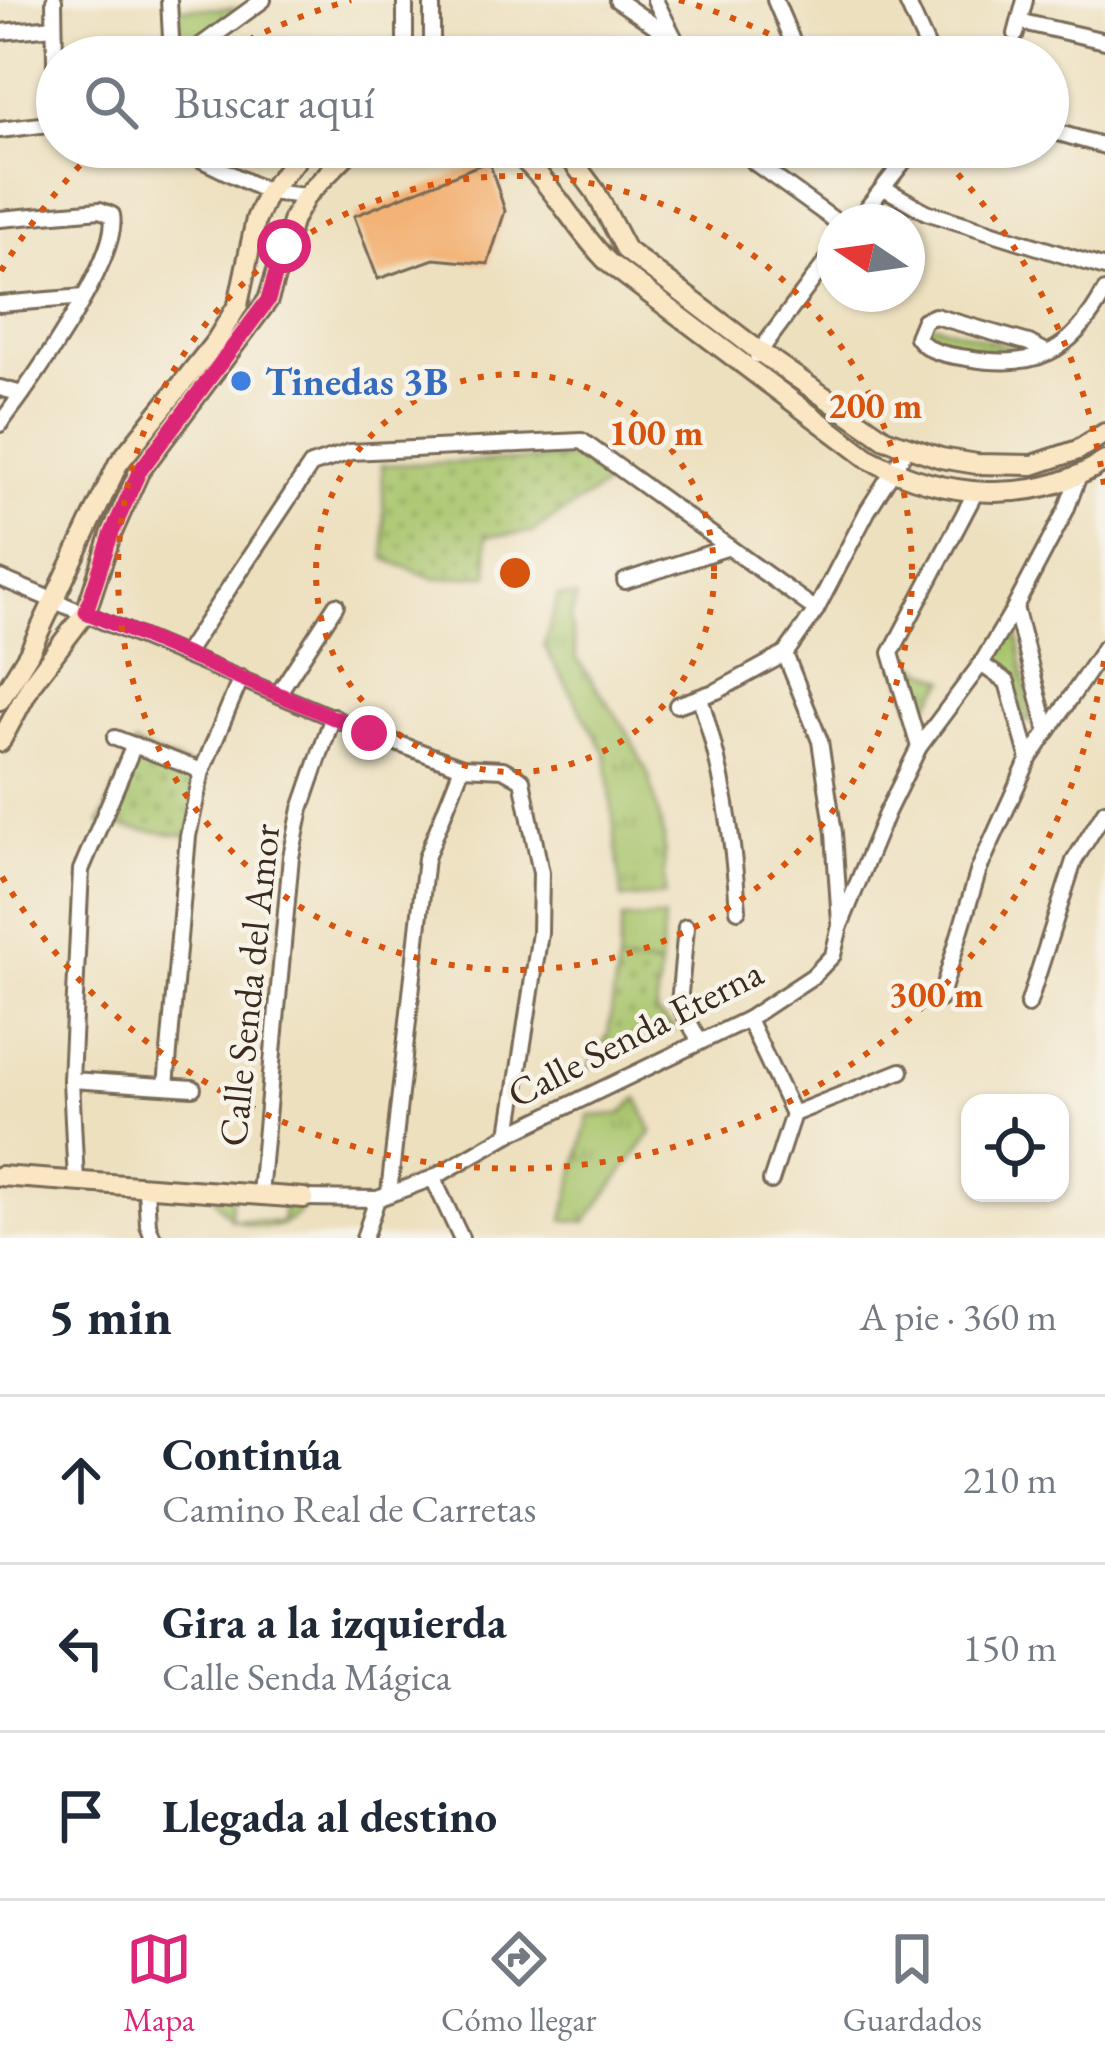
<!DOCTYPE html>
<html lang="es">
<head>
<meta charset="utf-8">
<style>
  body { margin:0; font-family:"EB Garamond",serif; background:#f6f6f7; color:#1f2937 }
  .controls { position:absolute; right:36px; bottom:36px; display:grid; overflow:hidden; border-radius:24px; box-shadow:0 3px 9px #0004 }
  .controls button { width:108px; height:108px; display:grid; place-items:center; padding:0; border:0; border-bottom:3px solid #e0e1e3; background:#fff; color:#1f2937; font:60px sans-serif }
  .compass { position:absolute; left:817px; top:204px; width:108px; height:108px; border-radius:50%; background:#fff; box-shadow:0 3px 9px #0004; rotate:283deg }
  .stop { position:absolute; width:36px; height:36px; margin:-27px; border:9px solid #db2777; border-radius:50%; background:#fff }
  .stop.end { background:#db2777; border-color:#fff; box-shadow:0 3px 12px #0008 }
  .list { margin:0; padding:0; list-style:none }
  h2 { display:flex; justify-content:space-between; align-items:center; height:156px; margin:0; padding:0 48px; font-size:51px }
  h2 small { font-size:39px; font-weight:400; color:#747a83 }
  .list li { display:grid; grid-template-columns:78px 1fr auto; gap:36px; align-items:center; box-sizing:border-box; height:168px; padding:0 48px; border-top:3px solid #e0e1e3 }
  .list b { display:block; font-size:45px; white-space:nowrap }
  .list p { margin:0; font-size:39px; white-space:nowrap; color:#747a83 }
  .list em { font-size:39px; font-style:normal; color:#747a83 }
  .icon { flex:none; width:66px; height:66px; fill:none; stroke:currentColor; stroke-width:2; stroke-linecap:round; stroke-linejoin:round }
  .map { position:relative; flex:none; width:1105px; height:1238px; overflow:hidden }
  .search { position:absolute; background:#fff; box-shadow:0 3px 9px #0004; left:36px; right:36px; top:36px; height:132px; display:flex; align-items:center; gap:30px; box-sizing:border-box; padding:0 42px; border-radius:66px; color:#747a83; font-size:45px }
  .sheet { height:660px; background:#fff }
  nav { display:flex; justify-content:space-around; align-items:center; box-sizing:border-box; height:168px; border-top:3px solid #e0e1e3; background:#fff; font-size:33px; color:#747a83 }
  nav a { display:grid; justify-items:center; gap:6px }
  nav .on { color:#db2777 }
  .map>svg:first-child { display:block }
</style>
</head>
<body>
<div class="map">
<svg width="1105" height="1238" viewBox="0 0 1105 1238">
  <defs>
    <pattern id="grass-tufts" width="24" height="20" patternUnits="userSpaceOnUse" patternTransform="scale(3)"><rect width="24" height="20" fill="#a7c46b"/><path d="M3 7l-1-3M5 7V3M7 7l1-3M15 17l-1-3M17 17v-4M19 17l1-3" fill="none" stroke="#899f57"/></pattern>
    <pattern id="park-dots" width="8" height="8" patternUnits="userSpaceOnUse" patternTransform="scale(3)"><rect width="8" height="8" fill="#a7c46b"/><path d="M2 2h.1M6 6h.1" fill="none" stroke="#899f57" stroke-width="1.8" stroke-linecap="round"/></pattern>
  </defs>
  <rect width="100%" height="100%" fill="#f7f3e8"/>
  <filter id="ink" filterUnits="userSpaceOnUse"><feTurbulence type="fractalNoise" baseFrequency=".00833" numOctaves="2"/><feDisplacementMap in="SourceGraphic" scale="24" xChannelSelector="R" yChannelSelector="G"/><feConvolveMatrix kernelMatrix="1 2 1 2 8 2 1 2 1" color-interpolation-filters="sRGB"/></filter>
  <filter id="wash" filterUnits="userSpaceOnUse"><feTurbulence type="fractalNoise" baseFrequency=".004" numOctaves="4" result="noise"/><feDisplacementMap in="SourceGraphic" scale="48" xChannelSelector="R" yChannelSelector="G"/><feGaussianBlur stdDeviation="2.7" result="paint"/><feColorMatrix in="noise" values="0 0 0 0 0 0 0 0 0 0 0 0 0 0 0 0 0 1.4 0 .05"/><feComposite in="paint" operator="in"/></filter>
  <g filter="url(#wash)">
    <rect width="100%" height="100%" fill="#ede0bf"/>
    <g fill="url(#grass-tufts)" stroke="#717744" stroke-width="3">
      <path d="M 169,8 L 247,9 L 185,57 L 172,57 Z"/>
      <path d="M 934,324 L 1031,353 C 992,357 957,354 921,336 L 928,325 Z"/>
      <path d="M 558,596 L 577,597 L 570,621 L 577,659 L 626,729 L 649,776 L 664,837 L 665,895 L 622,899 L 606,754 L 544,646 Z"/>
      <path d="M 1013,632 L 1018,635 L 1031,722 L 1024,721 L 1012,673 L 996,656 Z"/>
      <path d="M 638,1098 L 652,1132 L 586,1222 L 563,1220 L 589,1116 L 621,1114 Z"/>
    </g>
    <g fill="url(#park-dots)" stroke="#717744" stroke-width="3">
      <path d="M 578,458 L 609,483 L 531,533 L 486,536 L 489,575 L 435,579 L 385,559 L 382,465 Z"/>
      <path d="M 894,654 L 946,680 L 917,720 Z"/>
      <path d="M 134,745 L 202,771 L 188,836 L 100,824 Z"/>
      <path d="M 618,963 L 660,966 L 656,1014 L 676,1028 L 589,1067 L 608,1034 Z"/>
      <path d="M 212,1190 L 232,1191 L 230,1219 L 282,1223 L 285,1196 L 304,1198 C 301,1238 225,1238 212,1190 Z"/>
    </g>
    <path fill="#a7c46b" stroke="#717744" stroke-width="3" d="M 664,918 L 660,966 L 618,963 L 622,919 Z"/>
    <g id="blocks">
      <path fill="#f3b276" d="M 489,161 L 505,211 L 488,264 L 434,259 L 378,279 L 354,216 Z"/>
    </g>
  </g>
  <g filter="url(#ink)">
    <use href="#blocks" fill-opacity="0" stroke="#796a56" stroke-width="3"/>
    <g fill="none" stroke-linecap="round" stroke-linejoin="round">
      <g stroke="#796a56" stroke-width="20">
        <g id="street">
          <path d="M 54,0 L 56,123"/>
          <path d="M 169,0 L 172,57"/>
          <path d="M 405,0 L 405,57"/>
          <path d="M 617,0 L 670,36"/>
          <path d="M 655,0 L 684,57"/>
          <path d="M 775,0 L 799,57"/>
          <path d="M 906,0 L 932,57"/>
          <path d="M 1022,22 L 1105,41"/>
          <path d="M 0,32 L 54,27"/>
          <path d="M 1016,34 L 1025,0"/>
          <path d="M 185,57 L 263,0"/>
          <path d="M 432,57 L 432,0"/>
          <path d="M 0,130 L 57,123"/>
          <path d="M 1048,130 L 1105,146"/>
          <path d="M 175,147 L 268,192 L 306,196"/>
          <path d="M 744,147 L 755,163 L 837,222"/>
          <path d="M 884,188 L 926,212 L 1105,268"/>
          <path d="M 0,219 L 100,210 L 112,215 C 121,258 28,387 0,424"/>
          <path d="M 856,222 L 915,147"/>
          <path d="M 0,304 L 84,297"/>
          <path d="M 1046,352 L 1029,343 L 935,316 L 924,320 L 917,337 C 928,353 948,355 967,358 C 1035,370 1072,353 1105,291"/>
          <path d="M 757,355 L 835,250"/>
          <path d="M 0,388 L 22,394"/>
          <path d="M 0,578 L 369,733 L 462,767 L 503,769 L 522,780 L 541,873 L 540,933 L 509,1134"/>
          <path d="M 625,581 L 729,547"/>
          <path d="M 1015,607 L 1047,729"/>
          <path d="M 185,654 L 311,465 L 350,452 L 582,441 L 816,610"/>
          <path d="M 785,654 L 820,741 L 834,833 L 840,923"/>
          <path d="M 981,664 L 1007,682 L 1029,759"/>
          <path d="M 278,694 L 336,605"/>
          <path d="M 700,698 C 723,769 733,836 738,910"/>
          <path d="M 677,705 L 717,691 L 785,654 L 816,610 L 868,510 L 908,447"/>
          <path d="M 115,738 L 202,771"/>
          <path d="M 919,747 L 891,653 L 975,493"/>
          <path d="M 686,927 L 679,1004 L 700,1042"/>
          <path d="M 940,999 L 979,869 L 1029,759 L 1105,647"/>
          <path d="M 1028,1005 L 1074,861 L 1105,811"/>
          <path d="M 748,1019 L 793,1114"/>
          <path d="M 71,1080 L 193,1088"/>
          <path d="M 166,1086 L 188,836 L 202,771 L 241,678"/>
          <path d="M 433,1178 L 461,1238"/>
          <path d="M 771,1181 L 793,1114 L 901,1071"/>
          <path d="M 76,1182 L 71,1080 L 81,870 L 134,745"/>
          <path d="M 146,1188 L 148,1225 L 153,1238"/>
          <path d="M 389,1193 L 426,858 L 462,767"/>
          <path d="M 260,1194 L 291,857 L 301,809 L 333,716"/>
          <path d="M 304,1198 L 377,1199 L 433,1178 L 509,1134 L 748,1019 L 813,976 L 833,955 L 840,926 L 886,814 L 919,747 L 981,664 L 1015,607 L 1066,510 L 1079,475"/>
          <path d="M 364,1238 L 377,1199"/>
        </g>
      </g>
      <g stroke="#796a56" stroke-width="24">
        <g id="secondary">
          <path d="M 507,147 C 545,170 575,230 609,263 L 869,459 C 942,498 1032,507 1105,461"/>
          <path d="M 562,147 L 595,191 L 626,250 L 760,352 L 885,439 L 941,458 L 977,464 L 1033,465 L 1078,450 L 1105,433"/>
          <path d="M 0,700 L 29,653 L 118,464 L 216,341 L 238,305 L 256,219 L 268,192 L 307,147"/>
          <path d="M 0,742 L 32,683 L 86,612 L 111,535 L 139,472 L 268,300 L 293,219 L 306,196 L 354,147"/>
          <path d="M 0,1176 L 304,1198"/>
        </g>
      </g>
      <use href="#street" stroke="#fff" stroke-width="14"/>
      <use href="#secondary" stroke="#fbe6c4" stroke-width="18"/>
    </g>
  </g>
  <g fill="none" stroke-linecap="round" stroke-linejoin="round" filter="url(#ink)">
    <path stroke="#db2777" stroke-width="15" d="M 284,246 L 268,300 L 139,472 L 111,535 L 86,612 L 369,733"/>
  </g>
  <g fill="none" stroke="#d7540e" stroke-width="6" stroke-dasharray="6 12">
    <circle cx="515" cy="573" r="199"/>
    <circle cx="515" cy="573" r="397"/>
    <path d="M1104 661A596 596 0 0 1 1 875M1 271A596 596 0 0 1 97 148M217 57A596 596 0 0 1 351 0M679 0A596 596 0 0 1 813 57M933 148A596 596 0 0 1 1104 485"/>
  </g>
  <circle fill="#3f7fe0" stroke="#f7f3e8" stroke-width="4.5" cx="241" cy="381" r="12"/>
  <g text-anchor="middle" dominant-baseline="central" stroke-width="9" stroke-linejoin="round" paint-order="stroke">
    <g font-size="39" font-weight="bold" fill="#366cbe" stroke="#f7f3e8" text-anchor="start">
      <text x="265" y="381">Tinedas 3B</text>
    </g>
    <g font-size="39" fill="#3b2a1e" stroke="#f7f3e8">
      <text transform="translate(249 985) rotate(-84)">Calle Senda del Amor</text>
      <text transform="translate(635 1033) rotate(-27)">Calle Senda Eterna</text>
    </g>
  </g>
  <circle cx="515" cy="573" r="18" fill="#d7540e" stroke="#f7f3e8" stroke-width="6"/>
  <g font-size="36" text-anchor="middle" font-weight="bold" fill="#d7540e" stroke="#f7f3e8" stroke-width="9" stroke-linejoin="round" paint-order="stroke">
    <text x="875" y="418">200 m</text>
    <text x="656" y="445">100 m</text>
    <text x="936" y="1007">300 m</text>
  </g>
</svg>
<div class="controls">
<button><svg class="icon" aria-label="locate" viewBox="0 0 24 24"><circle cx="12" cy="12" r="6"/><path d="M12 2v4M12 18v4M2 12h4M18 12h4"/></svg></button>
</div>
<svg class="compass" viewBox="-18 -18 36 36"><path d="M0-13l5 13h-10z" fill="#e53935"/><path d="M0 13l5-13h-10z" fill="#747a83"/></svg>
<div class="stop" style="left:284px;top:246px"></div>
<div class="stop end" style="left:369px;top:733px"></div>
<div class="search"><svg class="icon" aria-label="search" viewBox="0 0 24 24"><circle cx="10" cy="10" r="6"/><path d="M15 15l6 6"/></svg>Buscar aquí</div>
</div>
<section class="sheet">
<h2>5 min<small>A pie · 360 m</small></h2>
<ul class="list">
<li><svg class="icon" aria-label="ahead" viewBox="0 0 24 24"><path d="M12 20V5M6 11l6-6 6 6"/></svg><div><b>Continúa</b><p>Camino Real de Carretas</p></div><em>210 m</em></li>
<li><svg class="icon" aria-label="left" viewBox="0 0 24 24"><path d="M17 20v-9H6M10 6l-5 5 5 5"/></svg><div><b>Gira a la izquierda</b><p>Calle Senda Mágica</p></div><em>150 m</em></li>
<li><svg class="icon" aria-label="arrive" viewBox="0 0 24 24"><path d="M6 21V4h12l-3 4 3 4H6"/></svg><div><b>Llegada al destino</b></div></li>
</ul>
</section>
<nav>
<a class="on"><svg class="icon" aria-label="map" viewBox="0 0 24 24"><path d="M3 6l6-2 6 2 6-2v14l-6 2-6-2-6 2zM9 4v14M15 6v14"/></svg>Mapa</a>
<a><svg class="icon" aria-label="directions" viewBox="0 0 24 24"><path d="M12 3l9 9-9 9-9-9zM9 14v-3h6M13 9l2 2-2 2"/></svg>Cómo llegar</a>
<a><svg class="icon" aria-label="saved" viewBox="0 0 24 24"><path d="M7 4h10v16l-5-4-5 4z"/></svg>Guardados</a>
</nav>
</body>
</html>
